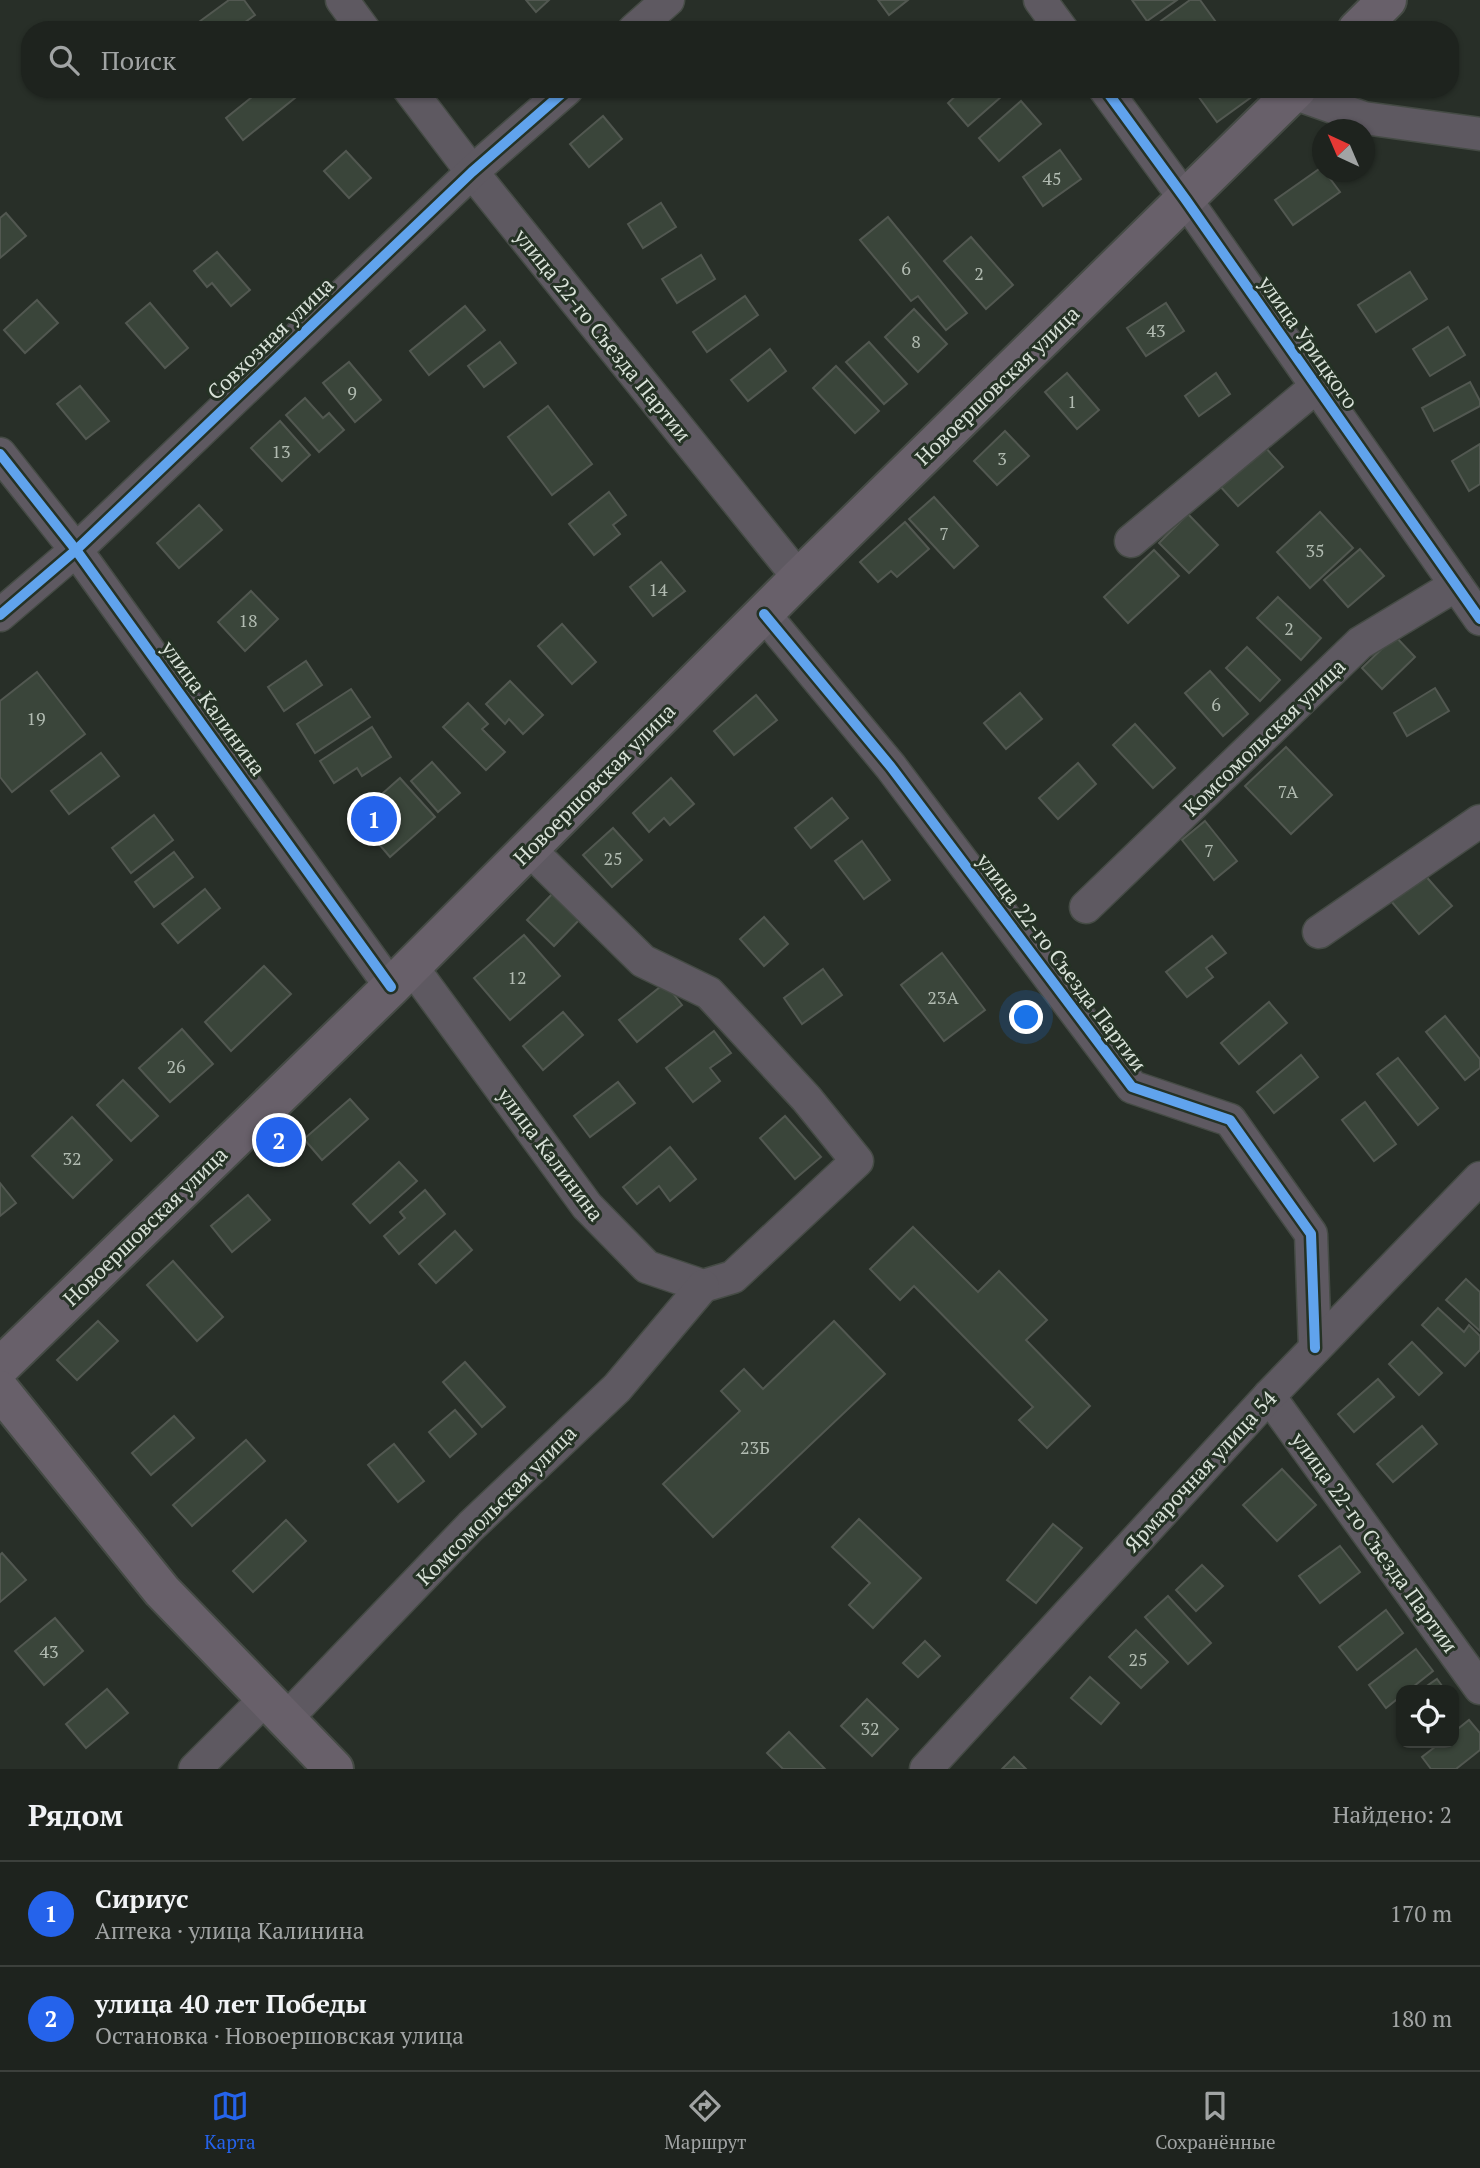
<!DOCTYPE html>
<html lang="ru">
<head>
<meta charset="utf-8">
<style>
  body { margin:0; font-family:"PT Serif",serif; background:#2b2f2b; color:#f1f3f6 }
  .controls { position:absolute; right:21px; bottom:21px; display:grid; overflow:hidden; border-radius:14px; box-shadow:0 2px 5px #0004 }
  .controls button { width:63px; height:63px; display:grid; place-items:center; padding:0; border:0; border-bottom:2px solid #3c403c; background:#1e231e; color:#f1f3f6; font:35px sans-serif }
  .compass { position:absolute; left:1312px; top:119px; width:63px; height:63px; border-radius:50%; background:#1e231e; box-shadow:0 2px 5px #0004; rotate:316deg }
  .you { position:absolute; left:1027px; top:1018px; width:24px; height:24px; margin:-18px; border:5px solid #fff; border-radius:50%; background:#1a73e8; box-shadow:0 0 0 10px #1a73e833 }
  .badge { display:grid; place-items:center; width:46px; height:46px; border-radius:50%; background:#2563eb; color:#fff; font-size:23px; font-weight:700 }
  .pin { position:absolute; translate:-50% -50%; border:4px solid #fff; box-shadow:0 2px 7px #0006 }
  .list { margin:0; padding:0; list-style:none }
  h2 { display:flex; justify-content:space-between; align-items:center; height:91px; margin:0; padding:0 28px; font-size:30px }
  h2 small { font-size:23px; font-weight:400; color:#a1a4a4 }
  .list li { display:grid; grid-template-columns:46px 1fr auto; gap:21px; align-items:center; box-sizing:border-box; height:105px; padding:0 28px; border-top:2px solid #3c403c }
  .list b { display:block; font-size:26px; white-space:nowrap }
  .list p { margin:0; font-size:23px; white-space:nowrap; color:#a1a4a4 }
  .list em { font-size:23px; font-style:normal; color:#a1a4a4 }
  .icon { flex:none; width:38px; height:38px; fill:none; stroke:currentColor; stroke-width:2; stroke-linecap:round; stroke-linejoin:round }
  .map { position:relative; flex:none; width:1480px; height:1769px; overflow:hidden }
  .search { position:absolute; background:#1e231e; box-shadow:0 2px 5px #0004; left:21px; right:21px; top:21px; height:77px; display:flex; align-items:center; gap:18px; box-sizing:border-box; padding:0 24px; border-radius:28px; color:#a1a4a4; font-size:26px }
  .sheet { height:301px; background:#1e231e }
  nav { display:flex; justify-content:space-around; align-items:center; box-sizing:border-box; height:98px; border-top:2px solid #3c403c; background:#1e231e; font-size:19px; color:#a1a4a4 }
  nav a { display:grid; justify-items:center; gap:4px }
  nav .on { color:#2563eb }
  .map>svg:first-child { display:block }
</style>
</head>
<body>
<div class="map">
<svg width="1480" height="1769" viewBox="0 0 1480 1769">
  <rect width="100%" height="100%" fill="#282f28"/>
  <g fill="#3a453a" stroke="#525851" stroke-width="2">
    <path d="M 229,0 L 244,0 L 255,15 L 234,30 L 188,30 Z"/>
    <path d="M 526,0 L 549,0 L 536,12 Z"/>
    <path d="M 878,0 L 908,0 L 889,15 Z"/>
    <path d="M 1132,0 L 1177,0 L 1147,21 Z"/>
    <path d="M 1190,0 L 1200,0 L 1218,25 L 1210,30 L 1157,30 L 1154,26 Z"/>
    <path d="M 262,89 L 306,89 L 243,140 L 226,118 Z"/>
    <path d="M 963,89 L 1010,89 L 968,126 L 948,103 Z"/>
    <path d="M 1193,89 L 1254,89 L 1257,93 L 1217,122 Z"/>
    <path d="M 1021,101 L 1041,124 L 999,161 L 979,138 Z"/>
    <path d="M 603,116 L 622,139 L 589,167 L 570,144 Z"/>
    <path d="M 1060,150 L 1081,179 L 1043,206 L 1023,177 Z"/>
    <path d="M 346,151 L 371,178 L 349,198 L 324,171 Z"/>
    <path d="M 1322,167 L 1322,172 L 1325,172 L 1340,192 L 1293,225 L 1275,200 Z"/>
    <path d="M 661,203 L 676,227 L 643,248 L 628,224 Z"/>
    <path d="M 6,213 L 26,236 L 0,258 L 0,218 Z"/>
    <path d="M 888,217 L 967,313 L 946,330 L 918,296 L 911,301 L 860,240 Z"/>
    <path d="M 971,237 L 1013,285 L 986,309 L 944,261 Z"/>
    <path d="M 217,252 L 250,290 L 231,306 L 212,283 L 207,287 L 194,271 Z"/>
    <path d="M 701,255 L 715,279 L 677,303 L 662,279 Z"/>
    <path d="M 1410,272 L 1427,299 L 1376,332 L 1358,305 Z"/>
    <path d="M 745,296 L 758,315 L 707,352 L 693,332 Z"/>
    <path d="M 37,300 L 58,323 L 25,353 L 4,330 Z"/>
    <path d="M 150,303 L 188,348 L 165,368 L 126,323 Z"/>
    <path d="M 1166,303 L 1184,331 L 1146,356 L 1127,328 Z"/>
    <path d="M 465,306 L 485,330 L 429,375 L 410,351 Z"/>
    <path d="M 914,309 L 947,344 L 918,372 L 885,337 Z"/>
    <path d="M 1448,327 L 1465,355 L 1430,376 L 1413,349 Z"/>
    <path d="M 500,342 L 516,363 L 484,387 L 468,366 Z"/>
    <path d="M 869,342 L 907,384 L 884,404 L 846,362 Z"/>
    <path d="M 770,349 L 786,371 L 748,401 L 731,380 Z"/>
    <path d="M 349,362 L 381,400 L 355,422 L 323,383 Z"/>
    <path d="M 836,366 L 879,411 L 855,433 L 813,388 Z"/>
    <path d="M 1067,373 L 1099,410 L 1077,429 L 1045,392 Z"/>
    <path d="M 1216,373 L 1230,394 L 1199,416 L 1185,396 Z"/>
    <path d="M 1470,382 L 1480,401 L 1480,406 L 1434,431 L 1422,408 Z"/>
    <path d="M 80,386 L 109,421 L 86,439 L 57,404 Z"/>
    <path d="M 305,398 L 323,418 L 329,413 L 344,430 L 319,452 L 286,415 Z"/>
    <path d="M 548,406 L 592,464 L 552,495 L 508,437 Z"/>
    <path d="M 280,421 L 310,455 L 282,481 L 251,448 Z"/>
    <path d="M 1005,431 L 1029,456 L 997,485 L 974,461 Z"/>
    <path d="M 1480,444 L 1480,484 L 1469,491 L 1452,461 Z"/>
    <path d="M 1264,446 L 1283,467 L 1238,506 L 1219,485 Z"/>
    <path d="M 609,492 L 626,515 L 613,525 L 620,534 L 594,555 L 569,524 Z"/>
    <path d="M 934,497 L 978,546 L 954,568 L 909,519 Z"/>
    <path d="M 199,505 L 222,530 L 179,568 L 157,543 Z"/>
    <path d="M 1320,512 L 1353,548 L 1310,588 L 1277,552 Z"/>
    <path d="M 1188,514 L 1218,545 L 1189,573 L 1159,543 Z"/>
    <path d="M 905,522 L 929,549 L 897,577 L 891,571 L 878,582 L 860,562 Z"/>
    <path d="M 1360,549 L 1384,576 L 1348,607 L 1324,580 Z"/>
    <path d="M 1154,550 L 1179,576 L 1128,623 L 1104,597 Z"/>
    <path d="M 661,562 L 685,591 L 653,616 L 630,587 Z"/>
    <path d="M 251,591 L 278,619 L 245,651 L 218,622 Z"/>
    <path d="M 1278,597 L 1321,638 L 1301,660 L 1257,618 Z"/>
    <path d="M 562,624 L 596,662 L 572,684 L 538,646 Z"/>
    <path d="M 1395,636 L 1415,657 L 1382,689 L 1362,668 Z"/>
    <path d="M 1247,647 L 1280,680 L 1260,701 L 1226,668 Z"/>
    <path d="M 306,661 L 322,685 L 284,711 L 268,687 Z"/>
    <path d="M 1210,671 L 1248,714 L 1223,736 L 1185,693 Z"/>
    <path d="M 37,672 L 85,734 L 12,792 L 0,777 L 0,701 Z"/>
    <path d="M 510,681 L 543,715 L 523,734 L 509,719 L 505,724 L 486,704 Z"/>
    <path d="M 1435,688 L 1449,711 L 1407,736 L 1394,713 Z"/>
    <path d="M 351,689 L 370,717 L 315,753 L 297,724 Z"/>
    <path d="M 1020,693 L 1042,719 L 1006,749 L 984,723 Z"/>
    <path d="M 756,695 L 777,720 L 734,755 L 714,731 Z"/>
    <path d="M 468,703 L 488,724 L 482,729 L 505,752 L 486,770 L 443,727 Z"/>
    <path d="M 1135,724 L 1175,768 L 1153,788 L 1113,745 Z"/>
    <path d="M 372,727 L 391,757 L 362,776 L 357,768 L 334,783 L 320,761 Z"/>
    <path d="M 1286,747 L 1332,795 L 1291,834 L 1245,786 Z"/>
    <path d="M 101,753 L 119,776 L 69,814 L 51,791 Z"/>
    <path d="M 432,762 L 460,793 L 438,812 L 411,781 Z"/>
    <path d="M 1078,763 L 1096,784 L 1058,819 L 1039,798 Z"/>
    <path d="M 400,778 L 435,817 L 390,857 L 356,817 Z"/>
    <path d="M 671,778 L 694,804 L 670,825 L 664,818 L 649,832 L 633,813 Z"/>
    <path d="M 832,798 L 848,818 L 811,848 L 795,828 Z"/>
    <path d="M 154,815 L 173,840 L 131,873 L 112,848 Z"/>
    <path d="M 1205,821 L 1237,861 L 1214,880 L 1182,840 Z"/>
    <path d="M 613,828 L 642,860 L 612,887 L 583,855 Z"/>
    <path d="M 862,841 L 890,880 L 864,899 L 835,861 Z"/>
    <path d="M 174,852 L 193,877 L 154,907 L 135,882 Z"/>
    <path d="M 1423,873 L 1452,906 L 1419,934 L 1391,901 Z"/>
    <path d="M 205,889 L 220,908 L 178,943 L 162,924 Z"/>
    <path d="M 557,889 L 584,915 L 554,946 L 527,920 Z"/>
    <path d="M 764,917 L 788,944 L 764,966 L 740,939 Z"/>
    <path d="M 524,935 L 560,976 L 510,1020 L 474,978 Z"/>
    <path d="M 1212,936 L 1226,953 L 1206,968 L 1213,977 L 1187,997 L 1166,972 Z"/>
    <path d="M 942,953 L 985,1010 L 944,1041 L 901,985 Z"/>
    <path d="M 264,966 L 291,994 L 231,1051 L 205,1022 Z"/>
    <path d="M 823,969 L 842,995 L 802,1024 L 784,998 Z"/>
    <path d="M 665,983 L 682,1005 L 637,1042 L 619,1020 Z"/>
    <path d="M 1269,1002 L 1287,1023 L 1239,1064 L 1221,1043 Z"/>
    <path d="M 563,1012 L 583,1035 L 543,1070 L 523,1046 Z"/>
    <path d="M 1445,1016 L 1480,1059 L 1480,1068 L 1465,1080 L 1426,1032 Z"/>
    <path d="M 182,1029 L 213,1064 L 170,1102 L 139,1068 Z"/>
    <path d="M 714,1031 L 731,1053 L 710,1068 L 720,1081 L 693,1102 L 666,1068 Z"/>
    <path d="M 1301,1055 L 1318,1077 L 1274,1113 L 1257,1092 Z"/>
    <path d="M 1398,1058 L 1438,1108 L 1418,1125 L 1377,1074 Z"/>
    <path d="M 123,1080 L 158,1116 L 131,1141 L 97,1105 Z"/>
    <path d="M 618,1082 L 635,1103 L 590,1137 L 574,1116 Z"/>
    <path d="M 350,1099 L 368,1119 L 322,1160 L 304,1139 Z"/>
    <path d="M 1365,1102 L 1396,1144 L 1374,1161 L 1342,1120 Z"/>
    <path d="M 785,1116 L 821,1157 L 795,1179 L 760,1138 Z"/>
    <path d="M 72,1117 L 112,1160 L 73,1198 L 32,1156 Z"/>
    <path d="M 670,1147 L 696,1179 L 670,1201 L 659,1186 L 637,1204 L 623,1187 Z"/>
    <path d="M 399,1162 L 417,1181 L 370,1223 L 353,1204 Z"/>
    <path d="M 0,1183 L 16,1203 L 0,1216 Z"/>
    <path d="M 425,1190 L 445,1214 L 399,1254 L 384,1236 L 405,1218 L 400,1212 Z"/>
    <path d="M 248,1195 L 270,1220 L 232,1252 L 211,1226 Z"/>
    <path d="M 913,1227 L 978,1292 L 999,1271 L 1047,1320 L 1026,1340 L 1090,1406 L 1047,1448 L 1019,1420 L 1033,1407 L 914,1286 L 900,1300 L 870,1269 Z"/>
    <path d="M 455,1231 L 472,1250 L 436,1283 L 419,1264 Z"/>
    <path d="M 173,1261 L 223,1317 L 197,1341 L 147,1285 Z"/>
    <path d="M 1466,1279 L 1480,1292 L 1480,1331 L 1446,1300 Z"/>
    <path d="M 1438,1308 L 1464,1332 L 1469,1325 L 1480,1336 L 1480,1350 L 1465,1366 L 1422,1325 Z"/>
    <path d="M 98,1321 L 118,1341 L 77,1380 L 57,1360 Z"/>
    <path d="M 834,1321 L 885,1374 L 713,1537 L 663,1484 L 740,1411 L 721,1391 L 744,1369 L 763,1389 Z"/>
    <path d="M 1412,1342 L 1442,1373 L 1419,1395 L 1389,1364 Z"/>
    <path d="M 465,1362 L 505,1407 L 482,1427 L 443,1382 Z"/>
    <path d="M 1378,1379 L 1394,1397 L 1354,1432 L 1338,1414 Z"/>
    <path d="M 455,1410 L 476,1434 L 450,1457 L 429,1432 Z"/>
    <path d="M 174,1416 L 194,1438 L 151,1475 L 132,1453 Z"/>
    <path d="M 1422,1426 L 1437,1444 L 1393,1482 L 1377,1464 Z"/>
    <path d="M 246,1440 L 265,1461 L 192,1526 L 173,1505 Z"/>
    <path d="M 394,1444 L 424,1481 L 398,1502 L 368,1465 Z"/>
    <path d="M 1282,1469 L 1316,1505 L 1277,1541 L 1243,1505 Z"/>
    <path d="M 859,1519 L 921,1578 L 873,1628 L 849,1605 L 870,1583 L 832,1547 Z"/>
    <path d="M 286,1520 L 306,1541 L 253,1592 L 233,1571 Z"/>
    <path d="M 1053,1524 L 1082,1548 L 1036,1603 L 1007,1580 Z"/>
    <path d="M 1340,1546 L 1360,1572 L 1320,1603 L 1299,1576 Z"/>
    <path d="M 2,1553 L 26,1580 L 0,1602 L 0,1555 Z"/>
    <path d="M 1202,1565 L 1223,1586 L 1196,1611 L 1176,1590 Z"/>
    <path d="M 1168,1596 L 1211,1643 L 1188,1664 L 1145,1617 Z"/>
    <path d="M 1386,1610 L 1403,1633 L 1357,1670 L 1339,1647 Z"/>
    <path d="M 55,1618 L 83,1651 L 44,1685 L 15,1651 Z"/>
    <path d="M 1136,1630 L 1168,1662 L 1141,1688 L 1109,1657 Z"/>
    <path d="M 925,1641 L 940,1656 L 918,1677 L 903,1663 Z"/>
    <path d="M 1416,1649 L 1433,1671 L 1409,1690 L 1401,1690 L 1401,1696 L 1386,1708 L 1369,1685 Z"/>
    <path d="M 1090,1677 L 1119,1703 L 1101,1724 L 1071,1698 Z"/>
    <path d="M 1437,1679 L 1445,1690 L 1421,1690 Z"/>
    <path d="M 107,1689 L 128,1713 L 86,1748 L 66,1724 Z"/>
    <path d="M 867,1699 L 898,1729 L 872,1756 L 841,1726 Z"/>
    <path d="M 1469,1720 L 1480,1733 L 1480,1750 L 1456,1769 L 1431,1769 L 1422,1757 L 1440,1743 L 1454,1743 L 1454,1732 Z"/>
    <path d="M 789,1732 L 825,1769 L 783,1769 L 767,1753 Z"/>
    <path d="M 1014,1757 L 1026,1769 L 1002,1769 Z"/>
  </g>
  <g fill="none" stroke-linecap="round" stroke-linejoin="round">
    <g stroke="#454b45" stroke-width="35">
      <g id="minor">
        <path d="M 342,0 L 364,30"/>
        <path d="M 1040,0 L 1062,30"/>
        <path d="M 634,30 L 668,0"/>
        <path d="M 409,89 L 472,172 L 799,578"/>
        <path d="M 1105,89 L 1186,200 L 1480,619"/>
        <path d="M 1293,93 L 1364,118 L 1480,134"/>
        <path d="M 0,454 L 76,550 L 391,987"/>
        <path d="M 1131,541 L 1317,386"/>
        <path d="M 764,614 L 891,767 L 1132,1087 L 1230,1120 L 1311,1234 L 1315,1348"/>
        <path d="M 0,615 L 76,550 L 472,172 L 567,89"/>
        <path d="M 1086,907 L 1360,643 L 1456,585"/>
        <path d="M 1319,932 L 1480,821"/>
        <path d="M 412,967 L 587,1206 L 647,1267 L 703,1286 L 733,1277 L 857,1161 L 806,1098 L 709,993 L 643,961 L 529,849"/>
        <path d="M 1269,1396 L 1480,1688"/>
        <path d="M 285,1720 L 471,1526 L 617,1388 L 703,1286"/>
        <path d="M 195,1769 L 265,1699"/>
        <path d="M 926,1769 L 1269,1396 L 1480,1178"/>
      </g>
    </g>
    <g stroke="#454b45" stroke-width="42">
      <g id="major">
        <path d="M 1357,30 L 1387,0"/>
        <path d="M 0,1367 L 391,987 L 799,578 L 1297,89"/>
        <path d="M 0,1390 L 162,1591 L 334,1769"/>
      </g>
    </g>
    <use href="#minor" stroke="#5e5961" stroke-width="32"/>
    <use href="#major" stroke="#68606a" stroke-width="38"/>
    <g stroke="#253225" stroke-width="15">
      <g id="cycleway">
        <path d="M 1105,89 L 1186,200 L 1480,619"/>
        <path d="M 0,454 L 76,550 L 391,987"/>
        <path d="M 764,614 L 891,767 L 1132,1087 L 1230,1120 L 1311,1234 L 1315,1348"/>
        <path d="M 0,615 L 76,550 L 472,172 L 567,89"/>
      </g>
    </g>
    <use href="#cycleway" stroke="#60a3ed" stroke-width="10"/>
  </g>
  <g text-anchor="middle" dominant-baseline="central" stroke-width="6" stroke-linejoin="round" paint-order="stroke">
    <g font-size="18" fill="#b1bbb1">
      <text x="1052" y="178">45</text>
      <text x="906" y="268">6</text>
      <text x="979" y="273">2</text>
      <text x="1156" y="330">43</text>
      <text x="916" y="341">8</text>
      <text x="352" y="392">9</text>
      <text x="1072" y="401">1</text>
      <text x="281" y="451">13</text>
      <text x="1002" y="458">3</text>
      <text x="944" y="533">7</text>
      <text x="1315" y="550">35</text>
      <text x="658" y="589">14</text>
      <text x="248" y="620">18</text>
      <text x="1289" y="628">2</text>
      <text x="1216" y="704">6</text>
      <text x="36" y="718">19</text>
      <text x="1288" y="791">7А</text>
      <text x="1209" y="850">7</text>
      <text x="613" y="858">25</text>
      <text x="517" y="977">12</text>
      <text x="943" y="997">23А</text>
      <text x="176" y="1066">26</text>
      <text x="72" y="1158">32</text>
      <text x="755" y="1447">23Б</text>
      <text x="49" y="1651">43</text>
      <text x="1138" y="1659">25</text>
      <text x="870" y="1728">32</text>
    </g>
    <g font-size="21" fill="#d9e2d9" stroke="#253225">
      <text transform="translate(603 335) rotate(51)">улица 22-го Съезда Партии</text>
      <text transform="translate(270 338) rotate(-44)">Совхозная улица</text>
      <text transform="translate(1309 342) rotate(55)">улица Урицкого</text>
      <text transform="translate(997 385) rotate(-44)">Новоершовская улица</text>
      <text transform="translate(214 708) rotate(54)">улица Калинина</text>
      <text transform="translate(1264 737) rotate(-44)">Комсомольская улица</text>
      <text transform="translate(594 784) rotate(-45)">Новоершовская улица</text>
      <text transform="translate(1062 962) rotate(53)">улица 22-го Съезда Партии</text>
      <text transform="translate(551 1154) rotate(53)">улица Калинина</text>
      <text transform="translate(145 1226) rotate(-44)">Новоершовская улица</text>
      <text transform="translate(1200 1471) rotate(-47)">Ярмарочная улица 54</text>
      <text transform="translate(496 1505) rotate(-45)">Комсомольская улица</text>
      <text transform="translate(1375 1542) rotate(54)">улица 22-го Съезда Партии</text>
    </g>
  </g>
</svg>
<div class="controls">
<button><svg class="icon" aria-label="locate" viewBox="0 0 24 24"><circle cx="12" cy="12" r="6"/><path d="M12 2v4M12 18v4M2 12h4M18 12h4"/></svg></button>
</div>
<svg class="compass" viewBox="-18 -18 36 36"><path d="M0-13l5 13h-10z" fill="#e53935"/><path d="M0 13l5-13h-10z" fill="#a1a4a4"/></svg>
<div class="you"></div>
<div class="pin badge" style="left:374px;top:819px">1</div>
<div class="pin badge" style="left:279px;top:1140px">2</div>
<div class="search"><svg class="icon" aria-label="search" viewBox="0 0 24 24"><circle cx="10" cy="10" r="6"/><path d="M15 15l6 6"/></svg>Поиск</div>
</div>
<section class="sheet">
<h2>Рядом<small>Найдено: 2</small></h2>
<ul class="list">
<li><span class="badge">1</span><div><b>Сириус</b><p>Аптека · улица Калинина</p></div><em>170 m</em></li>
<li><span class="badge">2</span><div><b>улица 40 лет Победы</b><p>Остановка · Новоершовская улица</p></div><em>180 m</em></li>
</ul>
</section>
<nav>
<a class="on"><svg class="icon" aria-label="map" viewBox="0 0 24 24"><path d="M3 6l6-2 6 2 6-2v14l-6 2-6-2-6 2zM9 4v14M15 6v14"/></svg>Карта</a>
<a><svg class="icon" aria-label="directions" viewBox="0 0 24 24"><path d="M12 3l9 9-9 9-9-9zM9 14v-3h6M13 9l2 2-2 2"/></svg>Маршрут</a>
<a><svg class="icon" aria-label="saved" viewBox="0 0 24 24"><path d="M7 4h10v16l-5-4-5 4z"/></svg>Сохранённые</a>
</nav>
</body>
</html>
